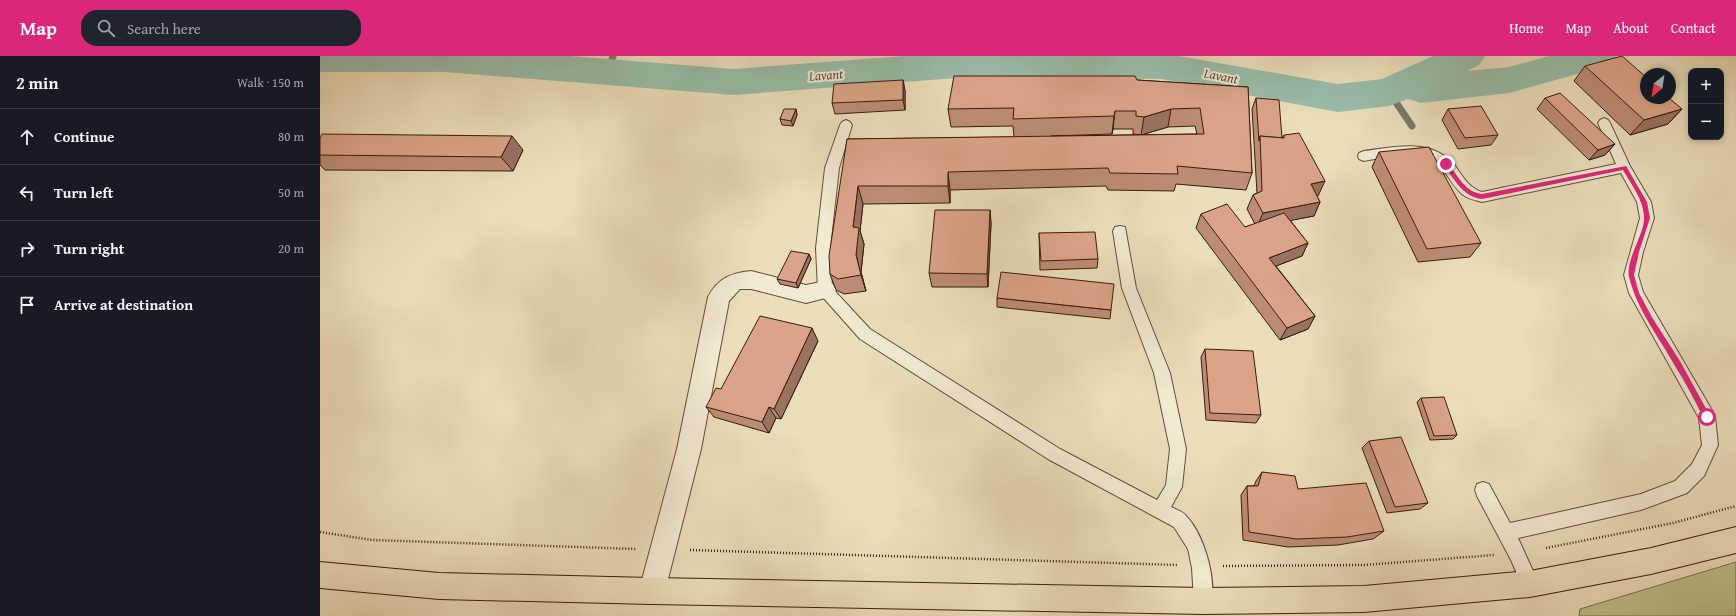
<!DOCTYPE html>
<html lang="en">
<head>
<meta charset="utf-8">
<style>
  body { margin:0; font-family:"Gentium Book Plus",serif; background:#20242c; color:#f1f3f6 }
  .controls { position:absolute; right:12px; top:12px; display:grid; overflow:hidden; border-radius:8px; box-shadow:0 2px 6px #0003 }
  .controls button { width:36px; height:36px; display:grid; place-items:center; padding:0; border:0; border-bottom:1px solid #363941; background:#171b24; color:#f1f3f6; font:20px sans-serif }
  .compass { position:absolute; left:1320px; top:12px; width:36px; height:36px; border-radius:50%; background:#171b24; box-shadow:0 2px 6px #0003; rotate:210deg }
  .stop { position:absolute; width:12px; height:12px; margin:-9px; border:3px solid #db2777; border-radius:50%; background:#fff }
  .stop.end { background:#db2777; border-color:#fff; box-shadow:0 1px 4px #0008 }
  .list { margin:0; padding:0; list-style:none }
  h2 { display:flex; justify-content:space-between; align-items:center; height:52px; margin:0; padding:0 16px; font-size:17px }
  h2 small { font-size:13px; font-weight:400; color:#9ea1a6 }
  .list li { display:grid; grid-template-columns:26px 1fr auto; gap:12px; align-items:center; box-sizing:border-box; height:56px; padding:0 16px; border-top:1px solid #363941 }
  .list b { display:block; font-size:15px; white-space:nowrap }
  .list em { font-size:13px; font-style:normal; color:#9ea1a6 }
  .icon { flex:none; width:22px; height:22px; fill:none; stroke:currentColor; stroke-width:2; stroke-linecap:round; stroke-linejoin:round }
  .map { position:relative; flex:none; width:1416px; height:560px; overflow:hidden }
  header { display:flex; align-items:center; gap:24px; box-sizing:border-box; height:56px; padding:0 20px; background:#db2777; color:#fff }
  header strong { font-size:19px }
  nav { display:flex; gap:22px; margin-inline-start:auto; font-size:14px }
  .search { width:280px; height:36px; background:#20242c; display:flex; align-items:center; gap:10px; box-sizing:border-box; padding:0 14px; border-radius:16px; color:#9ea1a6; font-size:15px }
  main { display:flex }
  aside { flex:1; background:#171b24 }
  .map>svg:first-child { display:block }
</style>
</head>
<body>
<header>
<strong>Map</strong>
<div class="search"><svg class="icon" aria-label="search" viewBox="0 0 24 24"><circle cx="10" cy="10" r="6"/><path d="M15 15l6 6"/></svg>Search here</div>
<nav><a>Home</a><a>Map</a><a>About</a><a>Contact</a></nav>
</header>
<main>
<aside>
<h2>2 min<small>Walk · 150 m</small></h2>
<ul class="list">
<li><svg class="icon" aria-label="ahead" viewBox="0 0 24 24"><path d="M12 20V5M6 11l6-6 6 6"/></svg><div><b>Continue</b></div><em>80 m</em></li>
<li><svg class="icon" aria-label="left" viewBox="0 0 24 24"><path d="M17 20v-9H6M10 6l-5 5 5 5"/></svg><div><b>Turn left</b></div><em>50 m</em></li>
<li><svg class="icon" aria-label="right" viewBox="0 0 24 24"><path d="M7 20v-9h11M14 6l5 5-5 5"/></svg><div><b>Turn right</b></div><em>20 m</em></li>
<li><svg class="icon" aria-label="arrive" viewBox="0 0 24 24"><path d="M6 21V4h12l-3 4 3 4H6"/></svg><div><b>Arrive at destination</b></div></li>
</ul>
</aside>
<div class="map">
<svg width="1416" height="560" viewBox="0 0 1416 560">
  <rect width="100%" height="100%" fill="#ebdebb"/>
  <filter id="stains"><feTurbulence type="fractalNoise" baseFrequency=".005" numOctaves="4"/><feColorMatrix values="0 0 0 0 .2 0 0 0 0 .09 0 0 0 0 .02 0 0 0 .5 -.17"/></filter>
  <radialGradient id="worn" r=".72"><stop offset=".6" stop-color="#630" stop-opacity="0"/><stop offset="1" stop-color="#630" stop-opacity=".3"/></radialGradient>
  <path fill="#bdc08c" stroke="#7c6e4c" d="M 1416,506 L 1416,560 L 1259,560 L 1260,553 Z"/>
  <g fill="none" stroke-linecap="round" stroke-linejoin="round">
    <g stroke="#737c6b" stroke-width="7">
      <path d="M 288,16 L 293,0"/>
      <path d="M 1069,36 L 1092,70"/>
    </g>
    <path fill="#99bdaa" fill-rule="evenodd" d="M 0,0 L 250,0 L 413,13 L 584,0 L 859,0 L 1018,28 L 1062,23 L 1113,0 L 1165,0 L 1159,9 L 1147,15 L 1189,11 L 1229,0 L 1296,0 L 1290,9 L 1189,37 L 1101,47 L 1088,43 L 1069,50 L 1018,56 L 842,23 L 650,21 L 413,39 L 124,16 L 0,16 Z"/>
    <g stroke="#674c38" stroke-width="2">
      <g id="service">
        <path d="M 1284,62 L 1288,64 L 1290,67 L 1310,110 L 1331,146 L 1334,162 L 1323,196 L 1318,219 L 1323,236 L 1393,356 L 1395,361 L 1398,389 L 1384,420 L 1367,437 L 1321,454 L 1198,482 L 1219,528 L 1216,534 L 1210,537 L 1204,534 L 1191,504 L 1157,440 L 1155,434 L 1157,428 L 1163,426 L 1169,428 L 1190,467 L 1321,438 L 1355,425 L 1372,408 L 1382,389 L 1379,362 L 1309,237 L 1304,219 L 1320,162 L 1317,146 L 1301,117 L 1162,146 C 1155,144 1148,143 1142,138 C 1129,127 1125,109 1109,102 C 1090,94 1063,102 1044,105 L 1039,103 L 1038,100 L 1039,97 L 1044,95 C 1076,91 1113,81 1136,111 C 1143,121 1149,132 1162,136 L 1296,108 L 1278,67 L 1280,64 Z"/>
        <path d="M 526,64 L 530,66 L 532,69 L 519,112 L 510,192 L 512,232 L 550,273 L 740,393 L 837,444 L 846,429 L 850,393 L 834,317 L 802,232 L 793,175 L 795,171 L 800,170 L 805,171 L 816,232 L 850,317 L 866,393 L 862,431 L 851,451 C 857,454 864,456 867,461 C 884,479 899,528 889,551 L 883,554 L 877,551 L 874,545 L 872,512 L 868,493 L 854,471 L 728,403 L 540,283 L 500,238 L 498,234 L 496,192 L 505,112 L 520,69 L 522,66 Z"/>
      </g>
    </g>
    <g stroke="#674c38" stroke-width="2">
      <path id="minor" d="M 431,215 L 486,229 L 505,225 L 513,228 L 516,234 L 513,240 L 486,247 L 431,233 L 420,233 L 409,245 L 381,393 L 345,535 L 341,544 L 332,548 L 323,544 L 319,535 L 357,393 L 388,241 C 398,222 411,217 431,215 Z"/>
    </g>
    <g stroke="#3b1b0d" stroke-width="2">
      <path id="primary" d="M 1416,471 L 1416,497 L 1331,518 L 1210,541 L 1044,556 L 883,558 L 332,548 L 119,543 L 0,532 L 0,506 L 119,517 L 332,522 L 883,532 L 1044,530 L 1210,515 L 1331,492 Z"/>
    </g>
    <g stroke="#3b1b0d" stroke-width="2.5" stroke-dasharray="1 2" stroke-linecap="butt">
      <path d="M 0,476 L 52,484 L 317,493"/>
      <path d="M 1226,492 L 1353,467 L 1416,450"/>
      <path d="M 370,494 L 858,509"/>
      <path d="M 903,510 L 1044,509 L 1174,499"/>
    </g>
    <use href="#service" fill="#f2ead3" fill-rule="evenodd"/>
    <use href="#minor" fill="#f2ead3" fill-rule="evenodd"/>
    <use href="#primary" fill="#ebdebb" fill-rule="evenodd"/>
  </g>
  <g fill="#bc8d76" stroke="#3b1b0d" fill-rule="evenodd">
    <path d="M 1265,10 L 1362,53 L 1348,68 L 1310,79 L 1254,25 Z"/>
    <path d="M 583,24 L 585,35 L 585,54 L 515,58 L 512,47 Z"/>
    <path d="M 817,24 L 928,31 L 932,117 L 926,134 L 856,128 L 854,135 L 788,134 L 786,130 L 630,134 L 630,147 L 543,148 L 540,175 L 544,188 L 541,216 L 546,235 L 524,238 L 516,234 L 510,218 L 527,83 L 694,81 L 693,70 L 631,71 L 628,53 ZM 875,70 L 877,78 L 731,80 L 792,78 L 793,73 L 813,73 L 813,78 L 821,79 L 848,71 Z"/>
    <path d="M 936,42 L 962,82 L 964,79 L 998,140 L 997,140 L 1000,146 L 994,160 L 970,164 L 988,187 L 982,200 L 956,210 L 995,260 L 988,273 L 960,284 L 876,172 L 881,158 L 925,171 L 935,168 L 927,153 L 933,139 L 937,137 L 932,53 Z"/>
    <path d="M 1225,42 L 1295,88 L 1285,99 L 1269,104 L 1217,53 Z"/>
    <path d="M 476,53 L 477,59 L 473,70 L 462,69 L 460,63 Z"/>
    <path d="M 1128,53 L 1178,79 L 1171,89 L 1138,93 L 1122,64 Z"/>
    <path d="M 0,82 L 203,94 L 193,115 L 5,114 L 0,109 Z"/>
    <path d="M 1059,96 L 1161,187 L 1150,201 L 1098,206 L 1052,111 Z"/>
    <path d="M 670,154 L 671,168 L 668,231 L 612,231 L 609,217 Z"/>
    <path d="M 719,177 L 778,203 L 777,212 L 720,214 Z"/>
    <path d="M 489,198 L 491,203 L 478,232 L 460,228 L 457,223 Z"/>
    <path d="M 677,242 L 791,254 L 790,263 L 677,251 Z"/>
    <path d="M 498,285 L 461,363 L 456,362 L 449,377 L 394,361 L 386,351 L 401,333 Z"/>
    <path d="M 885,293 L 941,359 L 936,367 L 886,364 L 881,301 Z"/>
    <path d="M 1101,342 L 1137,379 L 1133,383 L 1110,384 L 1097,346 Z"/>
    <path d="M 1049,385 L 1108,447 L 1100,453 L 1067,457 L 1042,392 Z"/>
    <path d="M 942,416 L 978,433 L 1064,475 L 1053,483 L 1018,489 L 968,491 L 923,484 L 921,439 L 927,430 L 934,430 L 936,425 Z"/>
  </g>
  <g fill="#997360" stroke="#3b1b0d">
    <path d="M 583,24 L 585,35 L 585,54 L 583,44 Z"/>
    <path d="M 476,53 L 477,59 L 473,70 L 471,65 Z"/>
    <path d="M 851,53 L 848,71 L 821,79 L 824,61 Z"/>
    <path d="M 1362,53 L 1348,68 L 1310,79 L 1324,64 Z"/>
    <path d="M 795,55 L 793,73 L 792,78 L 794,60 Z"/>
    <path d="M 192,80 L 203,94 L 193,115 L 181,101 Z"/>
    <path d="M 1295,88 L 1285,99 L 1269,104 L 1278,94 Z"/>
    <path d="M 628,116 L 630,134 L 630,147 L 628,130 Z"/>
    <path d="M 1005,125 L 998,140 L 985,142 L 991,128 Z"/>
    <path d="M 538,130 L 543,148 L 540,175 L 544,188 L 541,216 L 546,235 L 541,219 L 536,199 L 533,171 Z"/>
    <path d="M 1000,146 L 994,160 L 937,171 L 943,157 Z"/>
    <path d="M 670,154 L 671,168 L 668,231 L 667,218 Z"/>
    <path d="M 988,187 L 982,200 L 943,215 L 949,202 Z"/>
    <path d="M 489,198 L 491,203 L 478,232 L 476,227 Z"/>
    <path d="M 995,260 L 988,273 L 960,284 L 967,272 Z"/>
    <path d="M 492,272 L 498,285 L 461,363 L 454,353 Z"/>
    <path d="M 449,351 L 456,362 L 449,377 L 442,366 Z"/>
  </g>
  <g fill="#dba489" stroke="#3b1b0d">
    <path d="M 1302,0 L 1326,21 L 1326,42 L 1349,42 L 1362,53 L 1324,64 L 1265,10 Z"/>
    <path d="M 634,20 L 815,20 L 817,24 L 928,31 L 932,117 L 857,110 L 858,118 L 790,117 L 788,112 L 628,116 L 628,130 L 538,130 L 533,171 L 539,172 L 536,199 L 541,219 L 518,223 L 510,218 L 509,200 L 527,83 L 884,78 L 880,52 L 851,53 L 824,61 L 816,60 L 816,55 L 795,55 L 794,60 L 693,63 L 694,52 L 628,53 Z"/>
    <path d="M 583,24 L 583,44 L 512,47 L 514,28 Z"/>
    <path d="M 1240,37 L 1295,88 L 1278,94 L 1225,42 Z"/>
    <path d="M 936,42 L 959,44 L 962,82 L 940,80 L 939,85 Z"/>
    <path d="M 1161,50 L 1178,79 L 1145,82 L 1128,53 Z"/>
    <path d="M 464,53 L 476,53 L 471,65 L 460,63 Z"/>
    <path d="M 979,77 L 1005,125 L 991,128 L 1000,146 L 943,157 L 933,139 L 942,135 L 940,80 L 964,82 L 964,79 Z"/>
    <path d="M 2,78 L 192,80 L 181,101 L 0,99 L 0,82 Z"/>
    <path d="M 1109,91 L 1161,187 L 1107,193 L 1059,96 Z"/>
    <path d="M 907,148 L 925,171 L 964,157 L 988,187 L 949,202 L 995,260 L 967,272 L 881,158 Z"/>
    <path d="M 615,154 L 670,154 L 667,218 L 609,217 Z"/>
    <path d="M 775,176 L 778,203 L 721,205 L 719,177 Z"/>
    <path d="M 471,195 L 489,198 L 476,227 L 457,223 Z"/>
    <path d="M 681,216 L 794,228 L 791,254 L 677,242 Z"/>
    <path d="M 440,260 L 492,272 L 454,353 L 449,351 L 442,366 L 386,351 L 396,332 L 401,333 Z"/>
    <path d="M 885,293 L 933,295 L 941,359 L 890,357 Z"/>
    <path d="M 1124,341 L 1137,379 L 1114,380 L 1101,342 Z"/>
    <path d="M 1081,381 L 1108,447 L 1075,451 L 1049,385 Z"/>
    <path d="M 942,416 L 975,420 L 978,433 L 1046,427 L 1064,475 L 1027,481 L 976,483 L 929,476 L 927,430 L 938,430 Z"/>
  </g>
  <path fill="#db2777" d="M 1124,107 L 1128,107 C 1137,119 1146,137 1162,138 L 1306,110 L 1327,146 L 1330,162 L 1319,196 L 1314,219 L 1319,237 L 1333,263 L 1360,305 L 1389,358 L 1389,363 L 1384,363 C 1375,345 1366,327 1355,310 C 1339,281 1317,254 1309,221 C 1305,204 1326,176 1324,160 C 1323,143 1311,128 1303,114 L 1162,143 C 1143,141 1135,124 1124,110 Z"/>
  <g text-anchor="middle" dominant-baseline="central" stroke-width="4" stroke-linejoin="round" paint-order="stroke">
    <g font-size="13" font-style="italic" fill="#574c3c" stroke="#f2ead3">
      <text transform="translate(506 19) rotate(-4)">Lavant</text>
      <text transform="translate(901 20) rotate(11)">Lavant</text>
    </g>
  </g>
  <rect width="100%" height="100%" filter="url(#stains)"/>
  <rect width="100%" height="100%" fill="url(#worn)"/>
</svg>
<div class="controls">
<button>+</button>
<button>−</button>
</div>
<svg class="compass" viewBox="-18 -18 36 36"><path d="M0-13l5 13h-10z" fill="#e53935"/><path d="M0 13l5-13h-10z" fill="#9ea1a6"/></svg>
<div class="stop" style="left:1387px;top:361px"></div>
<div class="stop end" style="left:1126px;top:108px"></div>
</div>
</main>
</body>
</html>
